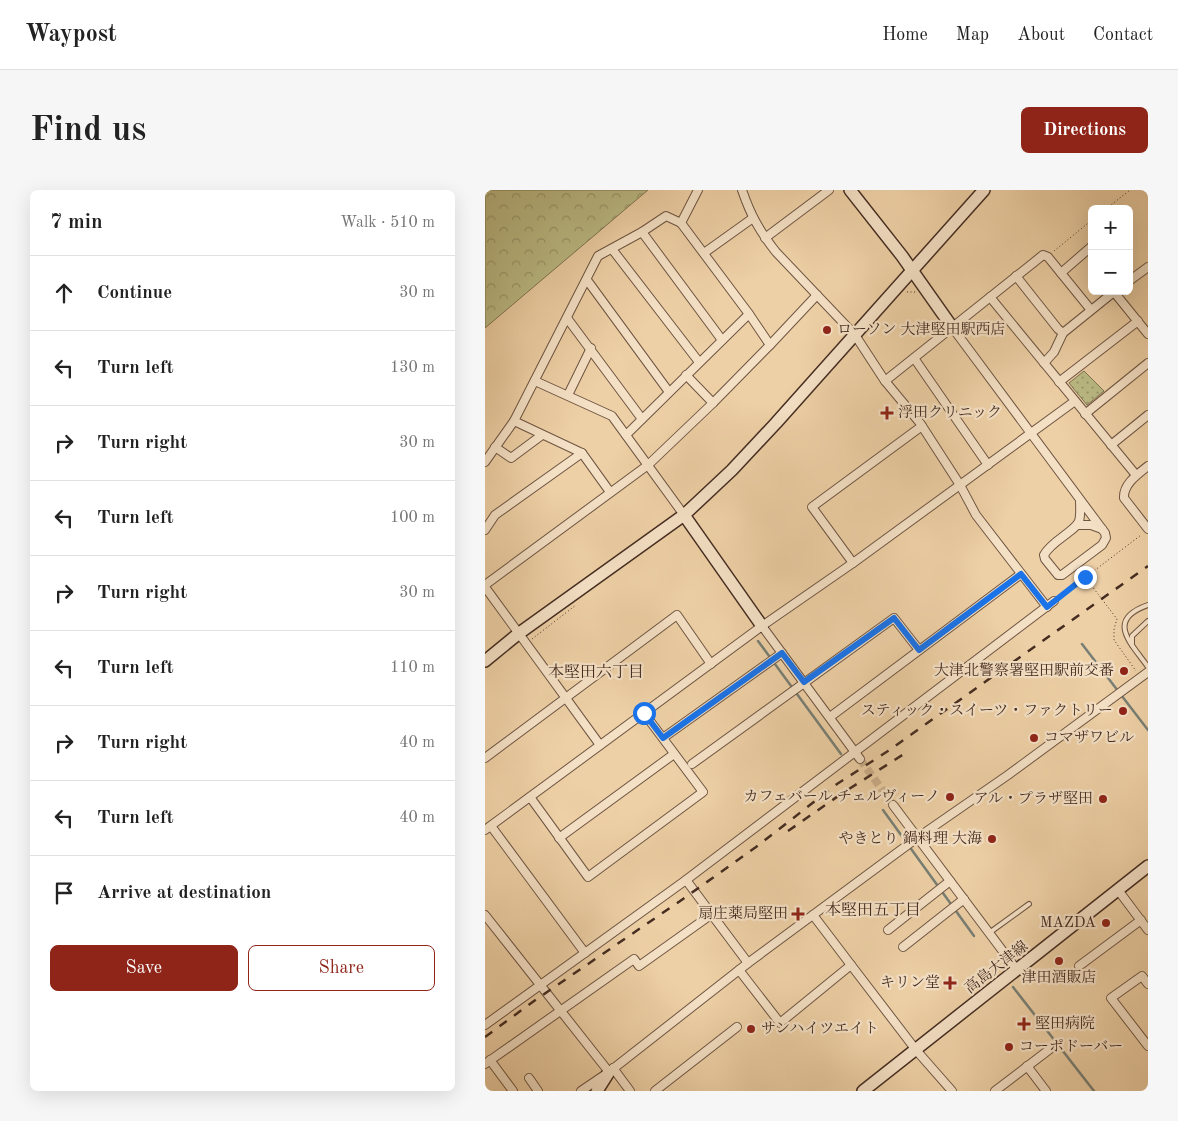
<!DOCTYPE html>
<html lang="en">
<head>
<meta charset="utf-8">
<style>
  body { margin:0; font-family:"Old Standard TT","Noto Serif JP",serif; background:#f6f6f6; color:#222 }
  .controls { position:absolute; right:15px; top:15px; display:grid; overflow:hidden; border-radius:8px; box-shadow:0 5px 20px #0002 }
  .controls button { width:45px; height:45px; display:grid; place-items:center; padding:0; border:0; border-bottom:1px solid #e0e0e0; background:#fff; color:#222; font:25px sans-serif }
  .stop { position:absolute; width:15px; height:15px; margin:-11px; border:4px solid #1a73e8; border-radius:50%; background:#fff }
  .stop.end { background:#1a73e8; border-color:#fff; box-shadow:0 1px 5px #0008 }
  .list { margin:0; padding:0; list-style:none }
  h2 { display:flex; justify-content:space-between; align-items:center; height:65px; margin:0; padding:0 20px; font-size:21px }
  h2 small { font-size:16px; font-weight:400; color:#767676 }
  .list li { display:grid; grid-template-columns:32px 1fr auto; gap:15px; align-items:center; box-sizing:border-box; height:75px; padding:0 20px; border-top:1px solid #e0e0e0 }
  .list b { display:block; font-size:19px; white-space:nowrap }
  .list em { font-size:16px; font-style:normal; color:#767676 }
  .actions { display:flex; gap:10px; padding:15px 20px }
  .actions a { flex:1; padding:11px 0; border:1px solid #8f2418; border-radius:8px; text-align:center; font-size:18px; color:#8f2418 }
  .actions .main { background:#8f2418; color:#fff }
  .icon { flex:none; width:28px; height:28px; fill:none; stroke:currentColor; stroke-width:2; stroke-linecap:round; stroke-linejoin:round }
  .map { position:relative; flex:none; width:663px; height:901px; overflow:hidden; border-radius:8px }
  header { display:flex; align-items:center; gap:30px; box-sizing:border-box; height:70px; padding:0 25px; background:#fff; border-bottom:1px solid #e0e0e0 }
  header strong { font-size:24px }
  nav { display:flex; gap:28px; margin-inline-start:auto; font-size:18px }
  .intro { display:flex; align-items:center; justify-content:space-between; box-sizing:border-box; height:120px; padding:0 30px }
  h1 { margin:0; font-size:35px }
  .button { padding:12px 22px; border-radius:8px; background:#8f2418; color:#fff; font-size:18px; font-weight:700 }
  main { display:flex; gap:30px; padding:0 30px }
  aside { flex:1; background:#fff; border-radius:8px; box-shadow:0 5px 20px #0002 }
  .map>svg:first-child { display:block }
</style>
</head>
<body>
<header>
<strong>Waypost</strong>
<nav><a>Home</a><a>Map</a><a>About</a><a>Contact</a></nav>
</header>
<div class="intro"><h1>Find us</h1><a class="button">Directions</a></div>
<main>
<aside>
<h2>7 min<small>Walk · 510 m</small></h2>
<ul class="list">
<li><svg class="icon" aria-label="ahead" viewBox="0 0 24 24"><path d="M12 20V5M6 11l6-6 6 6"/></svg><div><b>Continue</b></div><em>30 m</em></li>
<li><svg class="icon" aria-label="left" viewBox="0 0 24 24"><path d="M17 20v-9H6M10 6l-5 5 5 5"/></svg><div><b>Turn left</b></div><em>130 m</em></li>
<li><svg class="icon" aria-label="right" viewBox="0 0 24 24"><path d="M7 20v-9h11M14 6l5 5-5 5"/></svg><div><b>Turn right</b></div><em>30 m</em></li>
<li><svg class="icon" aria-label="left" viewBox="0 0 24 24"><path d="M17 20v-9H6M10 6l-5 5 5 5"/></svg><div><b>Turn left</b></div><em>100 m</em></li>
<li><svg class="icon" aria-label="right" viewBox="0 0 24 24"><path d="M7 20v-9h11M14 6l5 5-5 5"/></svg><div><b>Turn right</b></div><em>30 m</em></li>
<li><svg class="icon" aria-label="left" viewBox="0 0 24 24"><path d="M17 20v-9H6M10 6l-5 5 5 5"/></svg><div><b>Turn left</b></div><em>110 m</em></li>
<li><svg class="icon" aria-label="right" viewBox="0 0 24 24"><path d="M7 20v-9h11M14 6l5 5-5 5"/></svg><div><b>Turn right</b></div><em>40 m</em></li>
<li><svg class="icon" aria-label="left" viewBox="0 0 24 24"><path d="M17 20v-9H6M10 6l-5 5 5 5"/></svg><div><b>Turn left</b></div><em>40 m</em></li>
<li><svg class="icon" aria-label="arrive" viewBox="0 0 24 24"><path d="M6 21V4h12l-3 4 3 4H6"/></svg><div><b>Arrive at destination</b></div></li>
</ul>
<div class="actions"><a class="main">Save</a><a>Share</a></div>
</aside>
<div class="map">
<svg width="663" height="901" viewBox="0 0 663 901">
  <defs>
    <pattern id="grass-dots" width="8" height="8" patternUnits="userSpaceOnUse" patternTransform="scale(1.25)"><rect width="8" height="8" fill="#bbbb85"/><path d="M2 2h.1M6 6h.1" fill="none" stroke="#9a986c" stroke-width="1.8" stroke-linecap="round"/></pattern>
    <pattern id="forest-crowns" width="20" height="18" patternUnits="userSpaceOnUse" patternTransform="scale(1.25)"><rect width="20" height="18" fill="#bbbb85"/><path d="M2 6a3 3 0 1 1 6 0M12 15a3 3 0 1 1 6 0" fill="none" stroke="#9a986c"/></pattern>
  </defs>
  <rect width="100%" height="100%" fill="#eed0a6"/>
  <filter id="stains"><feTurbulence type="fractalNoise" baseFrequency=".004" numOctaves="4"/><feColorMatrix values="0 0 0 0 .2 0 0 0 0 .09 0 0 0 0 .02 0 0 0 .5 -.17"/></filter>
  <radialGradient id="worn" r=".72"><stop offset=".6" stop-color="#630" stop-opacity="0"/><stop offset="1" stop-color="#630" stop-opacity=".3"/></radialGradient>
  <path fill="url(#grass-dots)" stroke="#807453" d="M 599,181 L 619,201 L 602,215 L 584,193 Z"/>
  <path fill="url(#forest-crowns)" stroke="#807453" d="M 0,0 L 163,0 L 0,138 Z"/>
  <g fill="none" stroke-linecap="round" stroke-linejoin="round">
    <g stroke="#787f75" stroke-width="2.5">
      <path d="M 273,451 L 356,564"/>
      <path d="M 597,454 L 663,540"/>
      <path d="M 398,620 L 489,746"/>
      <path d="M 528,797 L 609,901"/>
    </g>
    <path stroke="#ccaf8b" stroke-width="8" stroke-dasharray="8 4" stroke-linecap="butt" d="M 375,569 L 408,615"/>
    <g stroke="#6e5542" stroke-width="6">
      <g id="lane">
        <path d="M 663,415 C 620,430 646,453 663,477"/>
        <path d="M 647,455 L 647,446 L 663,431"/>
        <path d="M 504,743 L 544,714"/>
      </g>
    </g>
    <g stroke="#6e5542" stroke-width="10">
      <g id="street">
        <path d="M 257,0 C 266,26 274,40 291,62 L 370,145 L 400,191 L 435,233 L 475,295 L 491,325 L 562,417"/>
        <path d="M 196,33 L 213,0"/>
        <path d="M 157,42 L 237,150"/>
        <path d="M 280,48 L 344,0"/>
        <path d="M 127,59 L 214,172"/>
        <path d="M 219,63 L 268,28"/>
        <path d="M 576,83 L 607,56"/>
        <path d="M 531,86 L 573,139 L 578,143 L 630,101"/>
        <path d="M 102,90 L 184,202"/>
        <path d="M 644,91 L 663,77"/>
        <path d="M 629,102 L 663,144"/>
        <path d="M 505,107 L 651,285"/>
        <path d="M 82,128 L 157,229"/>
        <path d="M 467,137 L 620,343 L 621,348 L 617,355 L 577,385 L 573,385 L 560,369 L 559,365 C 566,351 591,341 594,331 C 596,325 595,316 595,310"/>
        <path d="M 429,168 L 503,275"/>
        <path d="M 559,173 L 569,162 L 578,143"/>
        <path d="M 201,185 L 228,213"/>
        <path d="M 50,191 L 127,226 L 199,325"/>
        <path d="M 400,191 L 558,65 L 563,67 L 606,120"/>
        <path d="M 574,192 L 653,131"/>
        <path d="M 83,205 L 106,158"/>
        <path d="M 600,224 L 663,173"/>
        <path d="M 29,231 L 97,263 L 125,302"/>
        <path d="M 141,245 L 264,124"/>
        <path d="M 626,255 L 663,225"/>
        <path d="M 10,257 L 26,268 L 57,245"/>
        <path d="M 0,272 L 29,231 L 113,66 L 157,42 L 181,26 L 196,33 L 264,124 L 285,155"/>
        <path d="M 663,276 C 653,284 638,294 639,308 L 663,339"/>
        <path d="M 592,335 L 606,335 L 617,339"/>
        <path d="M 0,340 L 10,325 L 97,263"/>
        <path d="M 368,373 L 327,317 L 437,236"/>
        <path d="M 0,395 L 163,275 L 228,213 L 285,155 L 332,105"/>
        <path d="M 0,397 L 115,555"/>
        <path d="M 277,436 L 375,569"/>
        <path d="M 345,527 L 536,384"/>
        <path d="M 178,548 L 297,463"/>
        <path d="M 0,568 L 192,425 L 226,474"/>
        <path d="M 207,574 L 409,428 L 434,460"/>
        <path d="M 45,607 L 103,687 L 218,602 L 159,523"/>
        <path d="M 408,615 L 532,780"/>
        <path d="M 6,636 L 100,763"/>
        <path d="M 0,640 L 277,436 L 368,373 L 590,211"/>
        <path d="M 74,648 L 189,564"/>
        <path d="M 201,690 L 263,773"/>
        <path d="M 633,700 L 663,740"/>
        <path d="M 0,725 L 124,882"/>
        <path d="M 328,725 L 366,775"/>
        <path d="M 403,740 L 465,691"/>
        <path d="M 418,757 L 479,709"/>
        <path d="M 594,776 L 656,730"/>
        <path d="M 254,780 L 295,833 L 366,775 L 431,860 L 467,901"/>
        <path d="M 663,794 L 657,786 L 626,808 L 663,856"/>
        <path d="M 0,835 L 201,690 L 569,411"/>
        <path d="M 5,870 L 28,901"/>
        <path d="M 0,874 L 149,769 L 154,776 L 227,724"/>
        <path d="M 542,876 L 561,901"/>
        <path d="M 128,878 L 145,901"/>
        <path d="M 44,888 L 53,901"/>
        <path d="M 96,901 L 124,882 L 263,773 L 432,648 L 523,585 L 663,482"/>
        <path d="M 170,901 L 252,837"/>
        <path d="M 510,901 L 565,859"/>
      </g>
    </g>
    <g stroke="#442c21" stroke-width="14">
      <g id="secondary">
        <path d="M 365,0 L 417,66 L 467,137"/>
        <path d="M 199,325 L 277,436"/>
        <path d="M 0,471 L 33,444 L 199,325 L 247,280 L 291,233 L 499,0"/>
        <path d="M 112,901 L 124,882"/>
        <path d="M 378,901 L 663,676"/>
      </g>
    </g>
    <g stroke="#442c21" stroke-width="1" stroke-dasharray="1 2.5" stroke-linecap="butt">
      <path d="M 621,19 L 645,0"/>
      <path d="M 569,61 L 607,30"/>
      <path d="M 422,102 L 431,102"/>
      <path d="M 600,387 L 632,429 L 629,439 L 629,450 L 651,481"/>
      <path d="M 576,406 L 656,345"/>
      <path d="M 47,449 L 91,415"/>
    </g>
    <use href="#lane" stroke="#f4e0c5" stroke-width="4"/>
    <use href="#street" stroke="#f4e0c5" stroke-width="8"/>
    <use href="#secondary" stroke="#f4e0c5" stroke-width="11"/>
    <g stroke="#442c21" stroke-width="2.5" stroke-dasharray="9 9" stroke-linecap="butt">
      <path d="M 364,599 L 419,564"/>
      <path d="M 303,641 L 359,602"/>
      <path d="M 0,847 L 49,811 L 198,709 L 271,657 L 352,594 L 403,561 L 663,376"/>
    </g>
  </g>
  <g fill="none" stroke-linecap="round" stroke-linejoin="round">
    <path stroke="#1a73e8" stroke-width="6" d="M 159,523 L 178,548 L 297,463 L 319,492 L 409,428 L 434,460 L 536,384 L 562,417 L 600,387"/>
  </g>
  <g fill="#8f2418" stroke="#f4e0c5" stroke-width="2">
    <circle cx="342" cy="140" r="5"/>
    <path d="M399.5 215.5h5v5h5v5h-5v5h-5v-5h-5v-5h5z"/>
    <circle cx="639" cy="481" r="5"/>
    <circle cx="638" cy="521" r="5"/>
    <circle cx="549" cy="548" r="5"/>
    <circle cx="465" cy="607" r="5"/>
    <circle cx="618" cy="609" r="5"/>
    <circle cx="507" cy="649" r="5"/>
    <path d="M310.5 716.5h5v5h5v5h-5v5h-5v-5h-5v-5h5z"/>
    <circle cx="621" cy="733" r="5"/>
    <circle cx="574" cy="771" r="5"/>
    <path d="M462.5 785.5h5v5h5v5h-5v5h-5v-5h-5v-5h5z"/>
    <path d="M536.5 826.5h5v5h5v5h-5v5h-5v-5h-5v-5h5z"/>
    <circle cx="266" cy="839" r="5"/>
    <circle cx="524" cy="857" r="5"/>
  </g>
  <g text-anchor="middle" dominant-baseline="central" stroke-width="4.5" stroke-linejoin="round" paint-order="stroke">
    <g font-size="15" fill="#442c21" stroke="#f4e0c5" text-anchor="end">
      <text x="352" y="140" text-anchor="start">ローソン 大津堅田駅西店</text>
      <text x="413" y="223" text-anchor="start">浮田クリニック</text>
      <text x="629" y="481">大津北警察署堅田駅前交番</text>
      <text x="628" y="521">スティック・スイーツ・ファクトリー</text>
      <text x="559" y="548" text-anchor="start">コマザワビル</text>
      <text x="455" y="607">カフェバール チェルヴィーノ</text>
      <text x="608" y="609">アル・プラザ堅田</text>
      <text x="497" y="649">やきとり 鍋料理 大海</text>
      <text x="303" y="724">扇庄薬局堅田</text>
      <text x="611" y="733">MAZDA</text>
      <text x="574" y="788" text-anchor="middle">津田酒販店</text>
      <text x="455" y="793">キリン堂</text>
      <text x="550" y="834" text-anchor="start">堅田病院</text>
      <text x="276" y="839" text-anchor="start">サンハイツエイト</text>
      <text x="534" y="857" text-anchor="start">コーポドーバー</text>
    </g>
    <g font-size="15" fill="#442c21" stroke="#f4e0c5">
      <text transform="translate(512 778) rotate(-38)">高島大津線</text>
    </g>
    <g font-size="16" fill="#442c21" stroke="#f4e0c5">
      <text x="111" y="483">本堅田六丁目</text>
      <text x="388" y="721">本堅田五丁目</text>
    </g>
  </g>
  <rect width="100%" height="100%" filter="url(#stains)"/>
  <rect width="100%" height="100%" fill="url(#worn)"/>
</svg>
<div class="controls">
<button>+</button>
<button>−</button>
</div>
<div class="stop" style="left:159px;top:523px"></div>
<div class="stop end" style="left:600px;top:387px"></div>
</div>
</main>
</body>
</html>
